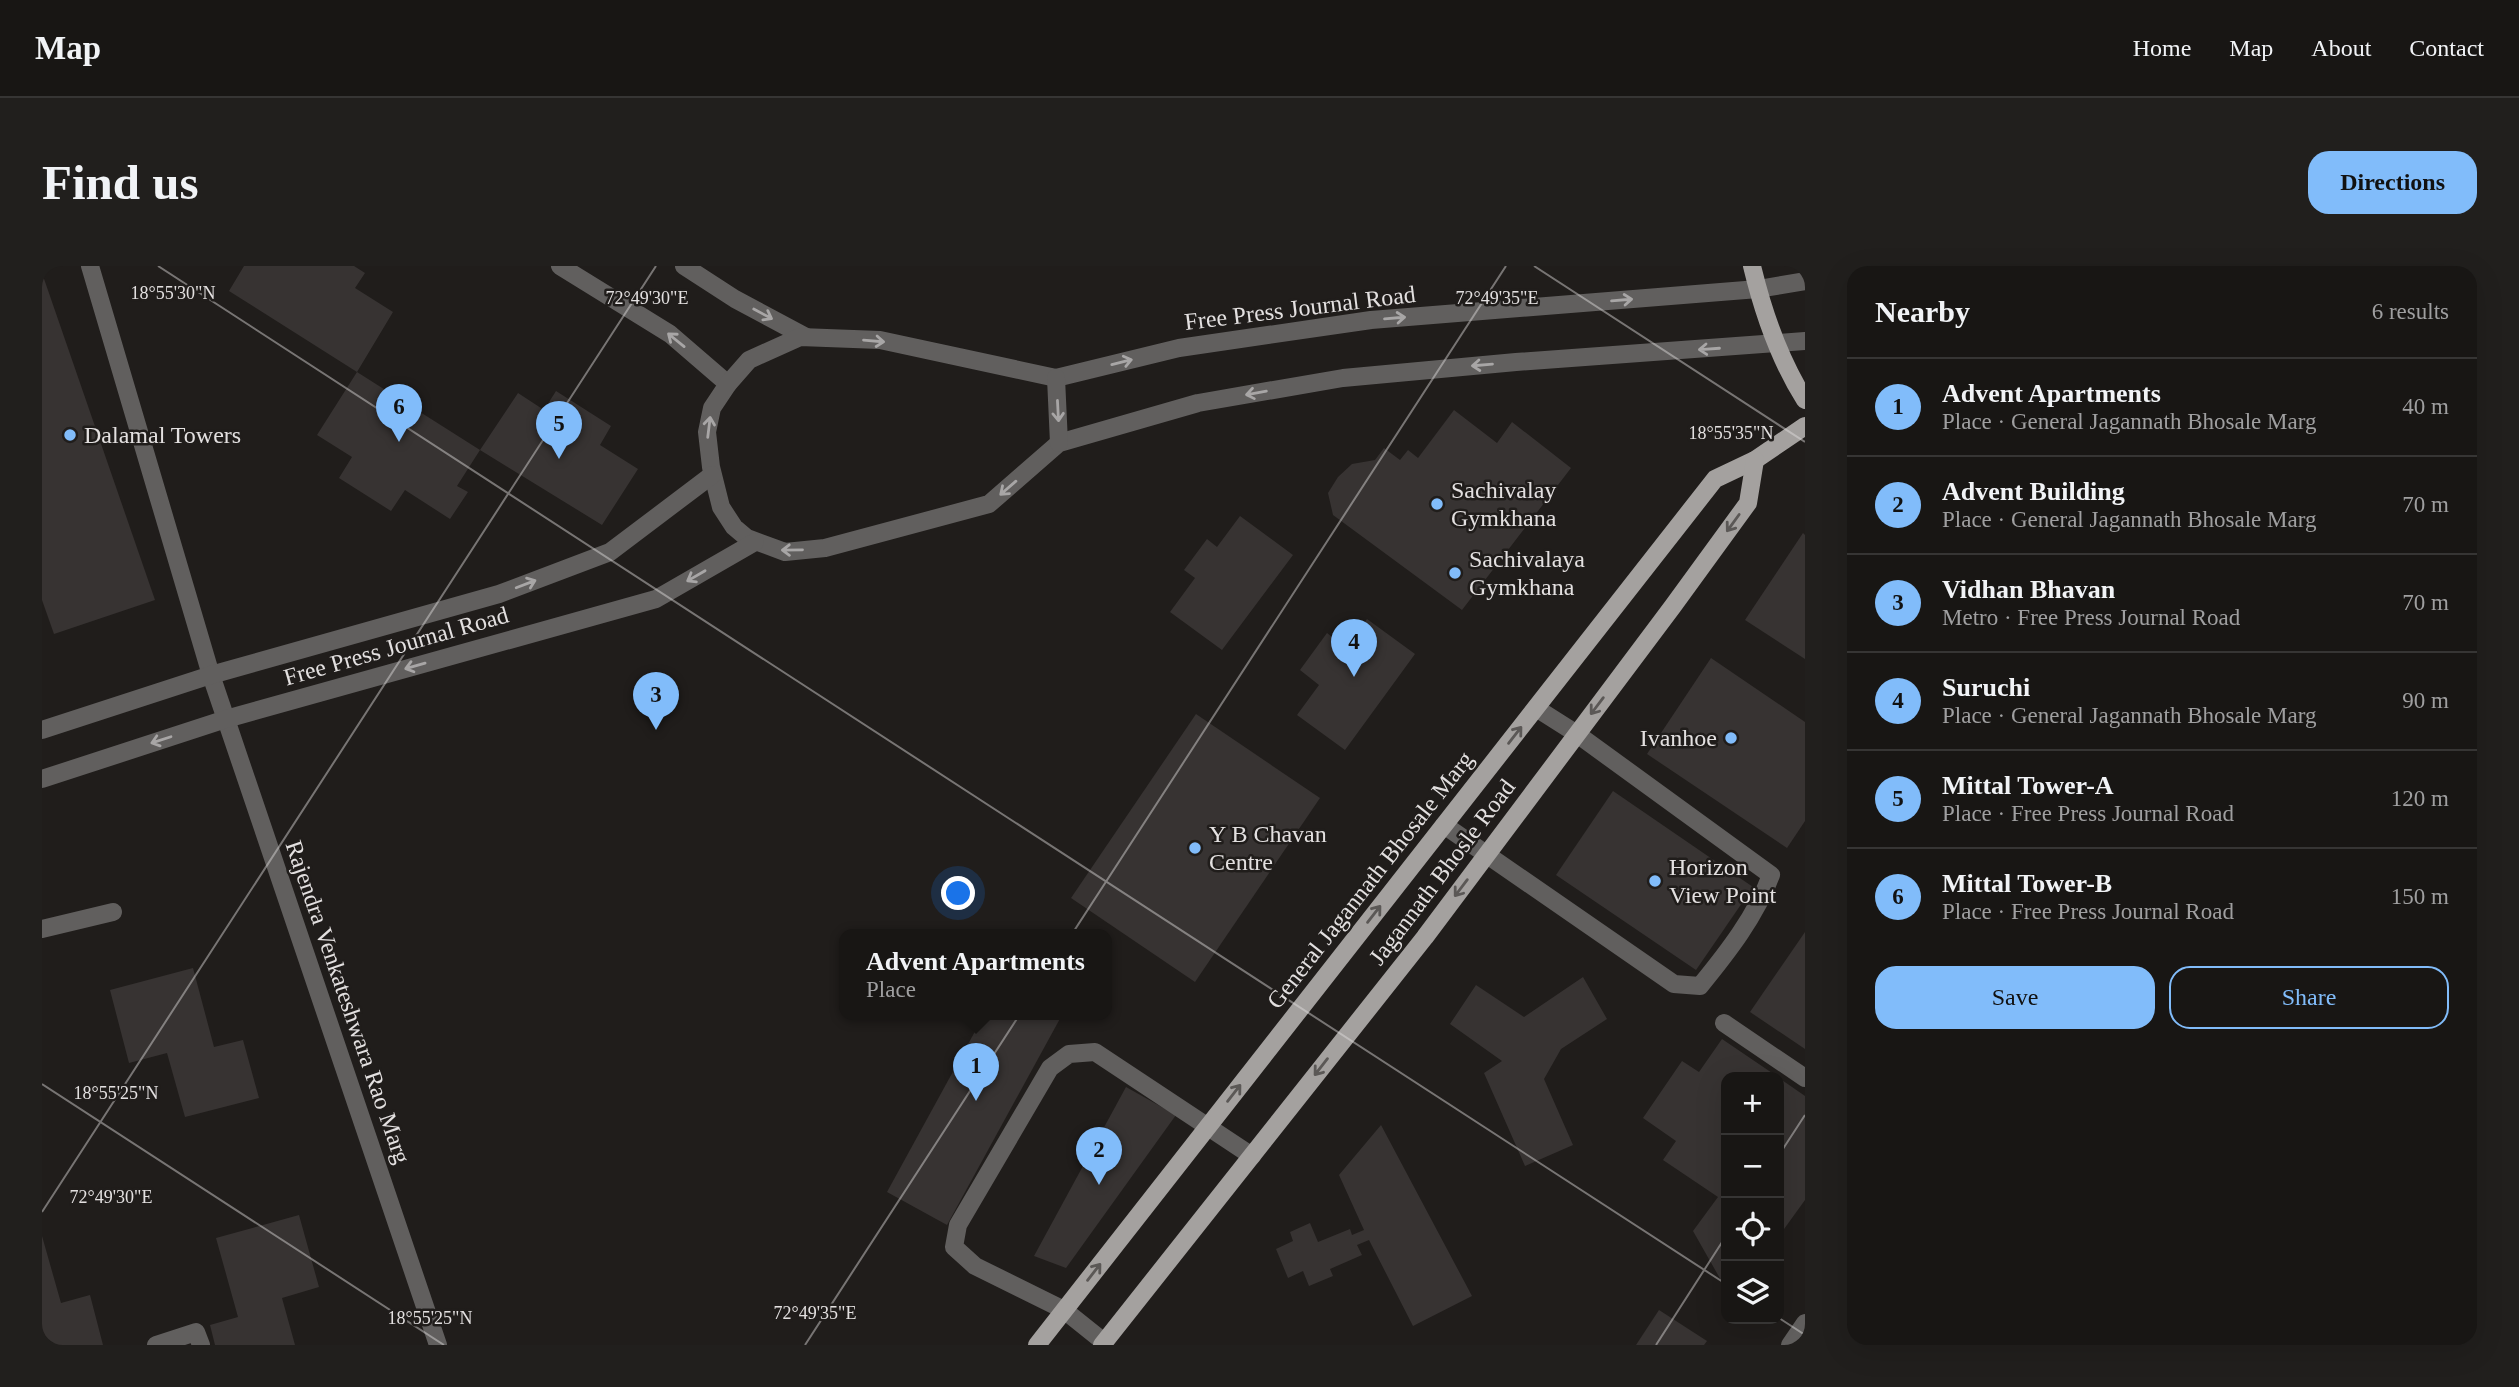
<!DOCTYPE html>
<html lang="en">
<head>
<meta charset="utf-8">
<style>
  body { margin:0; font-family:Georgia,serif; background:#211f1d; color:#f1f3f6 }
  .controls { position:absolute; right:21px; bottom:21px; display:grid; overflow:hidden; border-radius:14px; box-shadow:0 7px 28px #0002 }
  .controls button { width:63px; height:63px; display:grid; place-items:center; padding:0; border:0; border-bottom:2px solid #363534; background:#181614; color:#f1f3f6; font:35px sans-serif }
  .you { position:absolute; left:917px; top:628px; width:24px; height:24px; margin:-18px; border:5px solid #fff; border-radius:50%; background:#1a73e8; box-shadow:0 0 0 10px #1a73e833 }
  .badge { display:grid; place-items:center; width:46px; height:46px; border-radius:50%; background:#81bcfa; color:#111; font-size:23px; font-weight:700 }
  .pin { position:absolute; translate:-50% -58px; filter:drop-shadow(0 2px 4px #0008) }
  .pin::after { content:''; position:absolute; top:37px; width:24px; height:21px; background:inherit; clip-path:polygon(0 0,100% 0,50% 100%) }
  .popup { position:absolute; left:797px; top:663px; width:273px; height:91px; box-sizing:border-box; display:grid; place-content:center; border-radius:14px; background:#181614; filter:drop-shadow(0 2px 5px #0005); font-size:23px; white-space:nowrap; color:#9f9fa0 }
  .popup b { font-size:26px; color:#f1f3f6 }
  .popup::after { content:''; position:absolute; left:50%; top:100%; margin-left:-14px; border:14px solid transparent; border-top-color:#181614 }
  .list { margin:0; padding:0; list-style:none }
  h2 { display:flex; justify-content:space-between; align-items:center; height:91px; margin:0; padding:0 28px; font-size:30px }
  h2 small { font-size:23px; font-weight:400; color:#9f9fa0 }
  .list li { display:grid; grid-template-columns:46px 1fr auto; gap:21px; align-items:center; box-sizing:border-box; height:98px; padding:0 28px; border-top:2px solid #363534 }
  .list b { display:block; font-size:26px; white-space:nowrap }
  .list p { margin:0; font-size:23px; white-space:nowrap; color:#9f9fa0 }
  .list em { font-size:23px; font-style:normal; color:#9f9fa0 }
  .actions { display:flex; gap:14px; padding:21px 28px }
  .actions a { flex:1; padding:16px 0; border:2px solid #81bcfa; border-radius:21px; text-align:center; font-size:24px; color:#81bcfa }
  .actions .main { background:#81bcfa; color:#111 }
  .icon { flex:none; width:38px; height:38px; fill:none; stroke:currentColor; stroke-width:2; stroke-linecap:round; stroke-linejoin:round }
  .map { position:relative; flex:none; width:1763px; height:1079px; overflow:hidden; border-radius:21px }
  header { display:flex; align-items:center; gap:42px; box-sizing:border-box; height:98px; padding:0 35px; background:#181614; border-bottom:2px solid #363534 }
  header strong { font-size:33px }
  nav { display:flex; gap:38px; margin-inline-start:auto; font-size:24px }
  .intro { display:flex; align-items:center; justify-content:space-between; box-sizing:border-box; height:168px; padding:0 42px }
  h1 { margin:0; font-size:49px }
  .button { padding:18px 32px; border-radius:21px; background:#81bcfa; color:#111; font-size:24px; font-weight:700 }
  main { display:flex; gap:42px; padding:0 42px }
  aside { flex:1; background:#181614; border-radius:21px; box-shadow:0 7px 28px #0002 }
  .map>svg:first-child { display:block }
</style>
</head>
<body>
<header>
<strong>Map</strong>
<nav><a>Home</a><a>Map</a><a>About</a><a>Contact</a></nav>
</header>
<div class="intro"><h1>Find us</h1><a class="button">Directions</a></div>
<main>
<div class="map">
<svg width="1763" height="1079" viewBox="0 0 1763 1079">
  <rect width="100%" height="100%" fill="#201d1b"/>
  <g fill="#373332">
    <path d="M 202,0 L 312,0 L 323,7 L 313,22 L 351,46 L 315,106 L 438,184 L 415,220 L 426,226 L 408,253 L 363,224 L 349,245 L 297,212 L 310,191 L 275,169 L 315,106 L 187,25 Z"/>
    <path d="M 0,7 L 113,334 L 12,368 L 0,334 Z"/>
    <path d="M 514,125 L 569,160 L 558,179 L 596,203 L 560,259 L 438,184 L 476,127 L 502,144 Z"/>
    <path d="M 1412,144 L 1455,177 L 1470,156 L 1529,202 L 1420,344 L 1291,249 L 1286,227 L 1296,211 L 1310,198 L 1333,194 L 1342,182 L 1358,194 L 1366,184 L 1376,192 Z"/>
    <path d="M 1198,250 L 1251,289 L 1180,384 L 1128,346 L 1153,312 L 1142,304 L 1165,273 L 1175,281 Z"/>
    <path d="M 1761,267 L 1763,269 L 1763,393 L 1703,354 Z"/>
    <path d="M 1325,353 L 1373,388 L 1303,484 L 1255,449 L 1277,419 L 1258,404 L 1285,367 L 1304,382 Z"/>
    <path d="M 1669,392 L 1763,456 L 1763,555 L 1745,582 L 1605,488 Z"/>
    <path d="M 1154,448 L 1278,532 L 1153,716 L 1029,632 Z"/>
    <path d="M 1571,525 L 1711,621 L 1654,704 L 1514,609 Z"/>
    <path d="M 1763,666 L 1763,783 L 1708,746 Z"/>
    <path d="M 151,702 L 172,781 L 201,774 L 217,832 L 143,851 L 125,787 L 87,797 L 68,724 Z"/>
    <path d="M 1541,711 L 1565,753 L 1519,783 L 1502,813 L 1531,879 L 1483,900 L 1442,807 L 1460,795 L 1408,758 L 1434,719 L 1482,751 Z"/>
    <path d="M 942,749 L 1020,749 L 905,959 L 845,926 Z"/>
    <path d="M 1680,773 L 1736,811 L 1684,811 L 1684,1023 L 1651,965 L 1676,931 L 1621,894 L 1634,875 L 1601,852 L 1640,795 L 1657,806 Z"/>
    <path d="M 1737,812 L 1763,830 L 1763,934 L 1737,970 Z"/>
    <path d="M 1084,821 L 1134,849 L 1024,1002 L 992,990 Z"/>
    <path d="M 1339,859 L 1430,1030 L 1371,1060 L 1327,974 L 1315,979 L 1320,989 L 1288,1003 L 1291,1010 L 1267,1020 L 1261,1005 L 1246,1012 L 1234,983 L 1251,975 L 1248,966 L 1268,957 L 1276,976 L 1308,963 L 1310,969 L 1322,964 L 1297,909 Z"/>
    <path d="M 257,949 L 277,1021 L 240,1032 L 253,1079 L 173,1079 L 168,1059 L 196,1051 L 174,972 Z"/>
    <path d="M 0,970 L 19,1037 L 48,1029 L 61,1079 L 0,1079 Z"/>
    <path d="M 1617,1044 L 1665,1075 L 1662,1079 L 1594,1079 Z"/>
  </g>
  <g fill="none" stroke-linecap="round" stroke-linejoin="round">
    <g stroke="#615f5e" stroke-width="18">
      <path d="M 48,0 L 169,409 L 396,1079"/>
      <path d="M 518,0 L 628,68 L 686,118"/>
      <path d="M 642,0 L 693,33 L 764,71"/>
      <path d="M 1763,15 L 1716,23 L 1329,54 L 1137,82 L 1014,112 L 838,74 L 758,71 L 707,94 L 686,118 L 670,142 L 665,166 L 669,201 L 679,241 L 692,261 L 705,272 L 743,286 L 783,282 L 947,238 L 1017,177 L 1156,137 L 1301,112 L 1474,96 L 1763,75"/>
      <path d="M 1014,112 L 1017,177"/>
      <path d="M 0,464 L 169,409 L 457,328 L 568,286 L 670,209"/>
      <path d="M 0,513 L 184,453 L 614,333 L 713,276"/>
      <path d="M 1402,559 L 1632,718 L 1658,720 C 1685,687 1714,650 1729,609 L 1535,468 L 1494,442"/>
      <path d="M 0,663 L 71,646"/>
      <path d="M 1682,757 L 1763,812"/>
      <path d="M 1062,1076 L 1022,1044 L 933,1000 L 912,981 L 916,959 L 1008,802 L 1027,788 L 1053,786 L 1210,890"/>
      <path d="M 114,1079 L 154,1066 L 159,1079"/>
      <path d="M 1748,1079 L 1763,1057"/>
    </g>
    <g stroke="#a4a19f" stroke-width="18">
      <path d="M 1710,0 C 1721,46 1737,93 1763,134"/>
      <path d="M 995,1079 L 1673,213 L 1713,194 L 1763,160"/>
      <path d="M 1060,1079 L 1383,671 L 1631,340 L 1706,237 L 1713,194"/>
    </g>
  </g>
  <defs><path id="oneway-shaft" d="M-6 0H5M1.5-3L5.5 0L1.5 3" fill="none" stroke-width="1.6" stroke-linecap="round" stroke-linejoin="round" transform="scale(1.75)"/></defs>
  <g stroke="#a8a6a6">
    <use href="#oneway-shaft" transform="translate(1580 34) rotate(-5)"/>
    <use href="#oneway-shaft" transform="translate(721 48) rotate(28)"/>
    <use href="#oneway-shaft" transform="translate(1353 52) rotate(-5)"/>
    <use href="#oneway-shaft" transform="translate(634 74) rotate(-141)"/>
    <use href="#oneway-shaft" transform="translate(832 75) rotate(5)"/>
    <use href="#oneway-shaft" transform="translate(1667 83) rotate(176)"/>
    <use href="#oneway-shaft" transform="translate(1080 96) rotate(-14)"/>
    <use href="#oneway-shaft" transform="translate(1440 99) rotate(175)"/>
    <use href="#oneway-shaft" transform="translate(1214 127) rotate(170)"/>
    <use href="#oneway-shaft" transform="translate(1016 145) rotate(87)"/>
    <use href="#oneway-shaft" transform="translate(667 161) rotate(-83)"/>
    <use href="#oneway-shaft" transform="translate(966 222) rotate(139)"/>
    <use href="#oneway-shaft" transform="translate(750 284) rotate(179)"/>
    <use href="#oneway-shaft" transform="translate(654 310) rotate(150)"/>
    <use href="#oneway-shaft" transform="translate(484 318) rotate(-21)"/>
    <use href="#oneway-shaft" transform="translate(373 400) rotate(164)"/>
    <use href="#oneway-shaft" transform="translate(119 474) rotate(162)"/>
  </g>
  <g stroke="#5b5856">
    <use href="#oneway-shaft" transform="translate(1691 257) rotate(126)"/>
    <use href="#oneway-shaft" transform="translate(1555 440) rotate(127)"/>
    <use href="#oneway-shaft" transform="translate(1473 469) rotate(-52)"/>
    <use href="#oneway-shaft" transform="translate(1419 622) rotate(127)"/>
    <use href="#oneway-shaft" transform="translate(1332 648) rotate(-52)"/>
    <use href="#oneway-shaft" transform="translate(1279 801) rotate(128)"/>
    <use href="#oneway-shaft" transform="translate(1192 827) rotate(-52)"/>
    <use href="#oneway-shaft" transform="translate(1052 1006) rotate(-52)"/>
  </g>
  <path fill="none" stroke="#e3e0e0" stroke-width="2" stroke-opacity="0.45" d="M 116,0 L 1684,1018M 1492,0 L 1763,176M 0,818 L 402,1079M 1737,889 L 1763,849M 0,946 L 614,0M 1737,1052 L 1763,1069M 763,1079 L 1464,0M 1614,1079 L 1684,970"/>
  <g fill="#81bcfa" stroke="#201d1b" stroke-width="2.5">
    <circle cx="28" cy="169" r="7"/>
    <circle cx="1395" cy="238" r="7"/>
    <circle cx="1413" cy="307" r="7"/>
    <circle cx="1689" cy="472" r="7"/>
    <circle cx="1153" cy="582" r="7"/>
    <circle cx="1613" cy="615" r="7"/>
  </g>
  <g text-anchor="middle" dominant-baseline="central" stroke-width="5" stroke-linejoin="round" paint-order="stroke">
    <g font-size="24" fill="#e3e0e0" stroke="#201d1b">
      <text transform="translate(1258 42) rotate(-7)">Free Press Journal Road</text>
      <text transform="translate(354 380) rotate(-16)">Free Press Journal Road</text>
      <text transform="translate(1400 606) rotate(-53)">Jagannath Bhosle Road</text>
      <text transform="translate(1328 614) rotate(-52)">General Jagannath Bhosale Marg</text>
      <text transform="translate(306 736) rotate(71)">Rajendra Venkateshwara Rao Marg</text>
    </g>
    <g font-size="24" fill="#e3e0e0" stroke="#201d1b" text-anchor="start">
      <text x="42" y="169">Dalamal Towers</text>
      <text x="1409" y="224">Sachivalay<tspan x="1409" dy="28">Gymkhana</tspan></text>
      <text x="1427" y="293">Sachivalaya<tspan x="1427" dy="28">Gymkhana</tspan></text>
      <text x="1675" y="472" text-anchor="end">Ivanhoe</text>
      <text x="1167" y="568">Y B Chavan<tspan x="1167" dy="28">Centre</tspan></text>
      <text x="1627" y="601">Horizon<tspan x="1627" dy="28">View Point</tspan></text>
    </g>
  </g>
  <g font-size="18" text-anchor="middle" fill="#e3e0e0" stroke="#201d1b" stroke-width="5" stroke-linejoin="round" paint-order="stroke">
    <text x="131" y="33">18°55'30"N</text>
    <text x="605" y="38">72°49'30"E</text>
    <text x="1455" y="38">72°49'35"E</text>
    <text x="1689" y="173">18°55'35"N</text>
    <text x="74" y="833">18°55'25"N</text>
    <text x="69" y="937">72°49'30"E</text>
    <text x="773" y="1053">72°49'35"E</text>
    <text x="388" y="1058">18°55'25"N</text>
  </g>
</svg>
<div class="controls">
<button>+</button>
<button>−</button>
<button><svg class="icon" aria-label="locate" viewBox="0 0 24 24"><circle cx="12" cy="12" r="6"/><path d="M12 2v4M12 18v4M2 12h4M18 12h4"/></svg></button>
<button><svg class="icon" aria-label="layers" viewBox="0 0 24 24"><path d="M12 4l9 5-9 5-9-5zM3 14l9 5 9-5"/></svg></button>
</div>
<div class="you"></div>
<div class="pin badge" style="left:934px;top:835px">1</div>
<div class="popup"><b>Advent Apartments</b>Place</div>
<div class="pin badge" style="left:1057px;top:919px">2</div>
<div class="pin badge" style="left:614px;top:464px">3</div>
<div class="pin badge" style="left:1312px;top:411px">4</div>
<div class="pin badge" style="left:517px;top:193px">5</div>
<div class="pin badge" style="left:357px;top:176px">6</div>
</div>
<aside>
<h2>Nearby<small>6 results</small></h2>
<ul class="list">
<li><span class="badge">1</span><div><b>Advent Apartments</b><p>Place · General Jagannath Bhosale Marg</p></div><em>40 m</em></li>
<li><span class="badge">2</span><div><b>Advent Building</b><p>Place · General Jagannath Bhosale Marg</p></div><em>70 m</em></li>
<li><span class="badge">3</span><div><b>Vidhan Bhavan</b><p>Metro · Free Press Journal Road</p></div><em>70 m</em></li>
<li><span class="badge">4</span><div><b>Suruchi</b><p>Place · General Jagannath Bhosale Marg</p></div><em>90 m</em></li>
<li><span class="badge">5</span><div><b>Mittal Tower-A</b><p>Place · Free Press Journal Road</p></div><em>120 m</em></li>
<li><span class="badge">6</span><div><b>Mittal Tower-B</b><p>Place · Free Press Journal Road</p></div><em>150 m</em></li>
</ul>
<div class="actions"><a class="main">Save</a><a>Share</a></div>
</aside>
</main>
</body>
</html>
